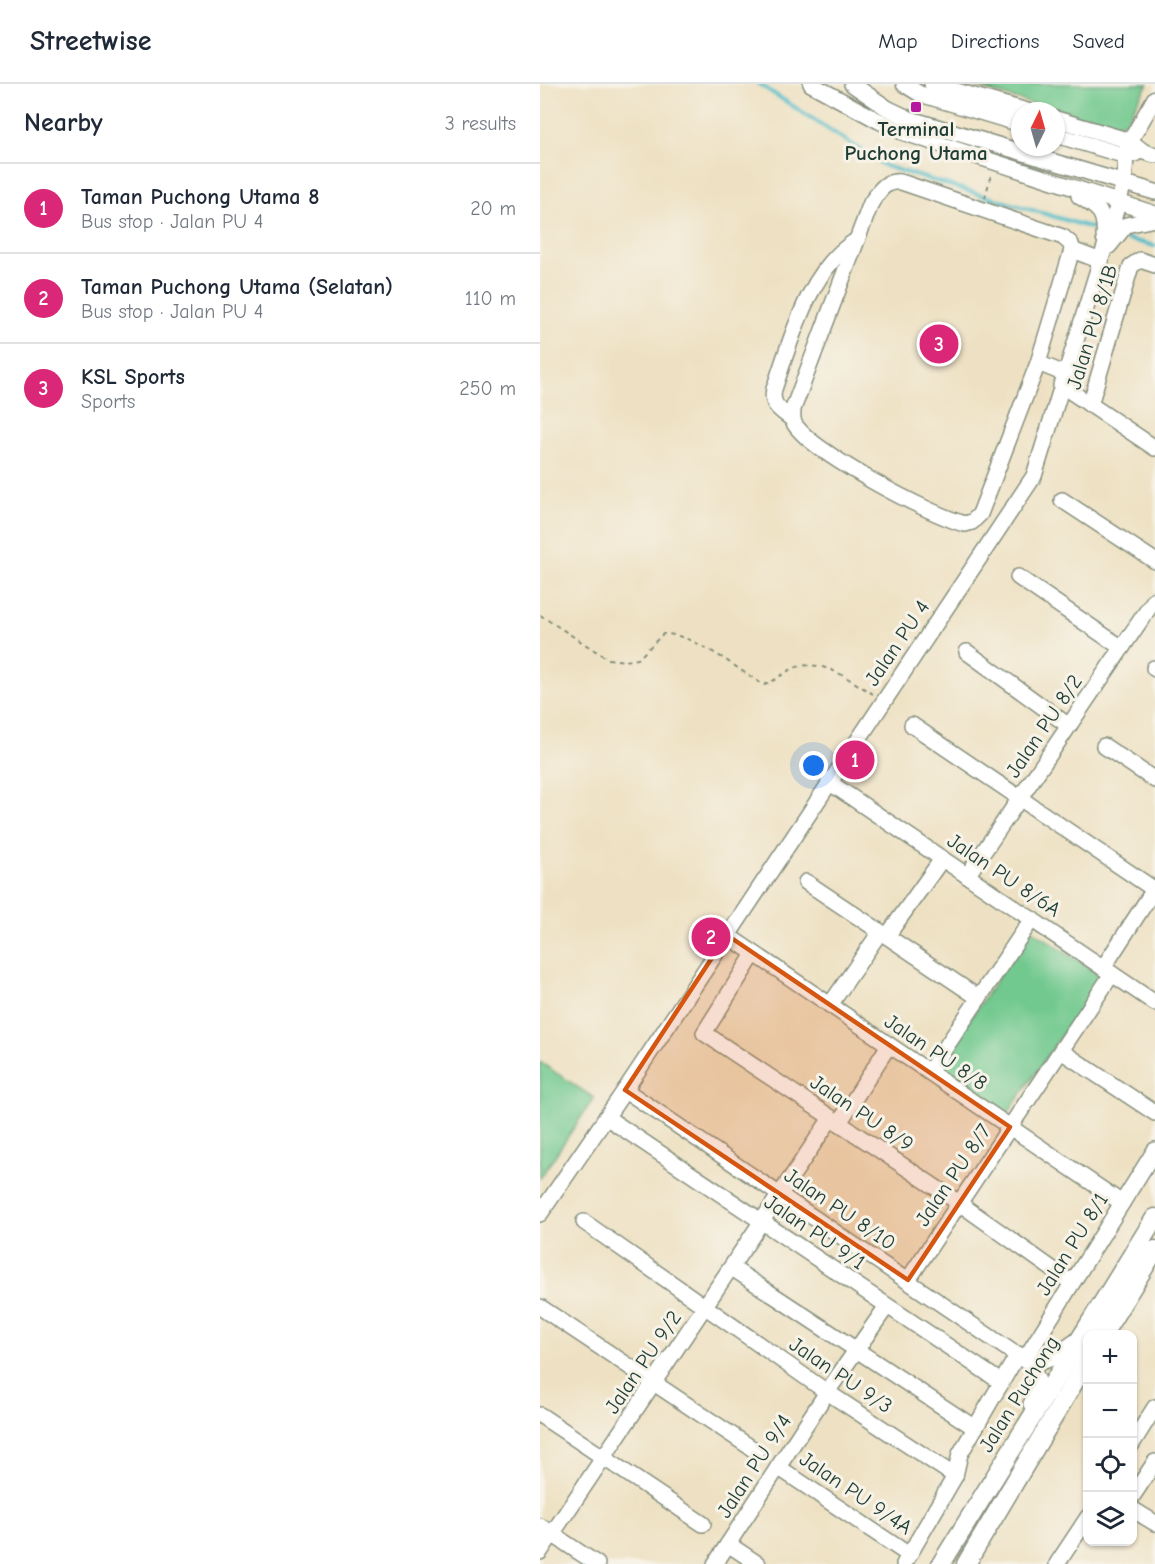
<!DOCTYPE html>
<html lang="en">
<head>
<meta charset="utf-8">
<style>
  body { margin:0; font-family:"Comic Neue",sans-serif; background:#f6f6f7; color:#1f2937 }
  .controls { position:absolute; right:18px; bottom:18px; display:grid; overflow:hidden; border-radius:12px; box-shadow:0 2px 4px #0004 }
  .controls button { width:54px; height:54px; display:grid; place-items:center; padding:0; border:0; border-bottom:2px solid #e0e1e3; background:#fff; color:#1f2937; font:30px sans-serif }
  .compass { position:absolute; left:471px; top:18px; width:54px; height:54px; border-radius:50%; background:#fff; box-shadow:0 2px 4px #0004; rotate:5deg }
  .you { position:absolute; left:274px; top:682px; width:21px; height:21px; margin:-15px; border:4px solid #fff; border-radius:50%; background:#1a73e8; box-shadow:0 0 0 9px #1a73e833 }
  .badge { display:grid; place-items:center; width:39px; height:39px; border-radius:50%; background:#db2777; color:#fff; font-size:20px; font-weight:700 }
  .pin { position:absolute; translate:-50% -50%; border:3px solid #fff; box-shadow:0 2px 6px #0006 }
  .list { margin:0; padding:0; list-style:none }
  h2 { display:flex; justify-content:space-between; align-items:center; height:78px; margin:0; padding:0 24px; font-size:26px }
  h2 small { font-size:20px; font-weight:400; color:#747a83 }
  .list li { display:grid; grid-template-columns:39px 1fr auto; gap:18px; align-items:center; box-sizing:border-box; height:90px; padding:0 24px; border-top:2px solid #e0e1e3 }
  .list b { display:block; font-size:22px; white-space:nowrap }
  .list p { margin:0; font-size:20px; white-space:nowrap; color:#747a83 }
  .list em { font-size:20px; font-style:normal; color:#747a83 }
  .icon { flex:none; width:33px; height:33px; fill:none; stroke:currentColor; stroke-width:2; stroke-linecap:round; stroke-linejoin:round }
  .map { position:relative; flex:none; width:615px; height:1480px; overflow:hidden }
  header { display:flex; align-items:center; gap:36px; box-sizing:border-box; height:84px; padding:0 30px; background:#fff; border-bottom:2px solid #e0e1e3 }
  header strong { font-size:28px }
  nav { display:flex; gap:33px; margin-inline-start:auto; font-size:21px }
  main { display:flex }
  aside { flex:1; background:#fff }
  .map>svg:first-child { display:block }
</style>
</head>
<body>
<header>
<strong>Streetwise</strong>
<nav><a>Map</a><a>Directions</a><a>Saved</a></nav>
</header>
<main>
<aside>
<h2>Nearby<small>3 results</small></h2>
<ul class="list">
<li><span class="badge">1</span><div><b>Taman Puchong Utama 8</b><p>Bus stop · Jalan PU 4</p></div><em>20 m</em></li>
<li><span class="badge">2</span><div><b>Taman Puchong Utama (Selatan)</b><p>Bus stop · Jalan PU 4</p></div><em>110 m</em></li>
<li><span class="badge">3</span><div><b>KSL Sports</b><p>Sports</p></div><em>250 m</em></li>
</ul>
</aside>
<div class="map">
<svg width="615" height="1480" viewBox="0 0 615 1480">
  <rect width="100%" height="100%" fill="#f7f3e8"/>
  <filter id="ink" filterUnits="userSpaceOnUse"><feTurbulence type="fractalNoise" baseFrequency=".0167" numOctaves="2"/><feDisplacementMap in="SourceGraphic" scale="12" xChannelSelector="R" yChannelSelector="G"/><feConvolveMatrix kernelMatrix="1 2 1 2 8 2 1 2 1" color-interpolation-filters="sRGB"/></filter>
  <filter id="wash" filterUnits="userSpaceOnUse"><feTurbulence type="fractalNoise" baseFrequency=".008" numOctaves="4" result="noise"/><feDisplacementMap in="SourceGraphic" scale="24" xChannelSelector="R" yChannelSelector="G"/><feGaussianBlur stdDeviation="1.35" result="paint"/><feColorMatrix in="noise" values="0 0 0 0 0 0 0 0 0 0 0 0 0 0 0 0 0 1.4 0 .05"/><feComposite in="paint" operator="in"/></filter>
  <g filter="url(#wash)">
    <rect width="100%" height="100%" fill="#eee1c3"/>
    <g fill="#72c98f" stroke="#488362" stroke-width="1.5">
      <path d="M 427,0 L 608,0 L 586,37 L 567,43 Z"/>
      <path d="M 491,845 L 562,893 L 466,1032 L 396,985 Z"/>
      <path d="M 0,978 L 54,1014 L 0,1094 Z"/>
    </g>
    <g fill="none" stroke-linecap="round" stroke-linejoin="round">
      <g stroke="#4fbcc9" stroke-width="4">
        <path d="M 219,0 L 345,82 L 552,144"/>
        <path d="M 587,155 L 615,162"/>
      </g>
    </g>
  </g>
  <g filter="url(#ink)">
    <g fill="none" stroke-linecap="round" stroke-linejoin="round">
      <g stroke="#868f7c" stroke-width="18">
        <g id="minor">
          <path d="M 271,0 L 339,37 L 362,48 L 615,130"/>
          <path d="M 312,0 L 347,24 L 370,35 L 615,108"/>
          <path d="M 364,0 L 380,10 L 480,40"/>
          <path d="M 392,0 L 487,27"/>
          <path d="M 516,35 L 590,57 L 604,68 L 615,71"/>
          <path d="M 516,51 L 586,72 L 595,70"/>
          <path d="M 539,112 C 560,125 566,129 564,154"/>
          <path d="M 569,162 L 586,141 L 615,135"/>
          <path d="M 532,166 L 561,177"/>
          <path d="M 498,279 L 532,166 L 531,160 L 523,153 L 361,98 C 345,96 339,107 331,119 L 253,325 C 253,330 252,335 254,339 C 270,368 392,432 425,440 L 432,438 L 440,430 L 498,279 L 525,290"/>
          <path d="M 521,301 L 615,364"/>
          <path d="M 550,321 L 591,182 L 600,176 L 615,181"/>
          <path d="M 253,336 C 241,326 230,322 234,305 C 251,256 269,184 317,156"/>
          <path d="M 522,416 L 615,477"/>
          <path d="M 478,493 L 582,564"/>
          <path d="M 427,568 L 529,642"/>
          <path d="M 614,584 L 615,585"/>
          <path d="M 372,641 L 615,806"/>
          <path d="M 564,662 L 615,696"/>
          <path d="M 289,698 L 615,919"/>
          <path d="M 427,792 L 615,515"/>
          <path d="M 266,798 L 439,914"/>
          <path d="M 187,851 L 582,1119"/>
          <path d="M 347,852 L 402,775"/>
          <path d="M 214,870 L 164,949 L 419,1119 L 532,1199"/>
          <path d="M 563,884 L 615,804"/>
          <path d="M 290,921 L 340,848"/>
          <path d="M 521,967 L 615,1029"/>
          <path d="M 389,988 L 492,835"/>
          <path d="M 85,1006 L 490,1280 C 500,1298 502,1302 491,1320"/>
          <path d="M 66,1033 L 461,1298"/>
          <path d="M 299,1039 L 349,961"/>
          <path d="M 0,1130 L 85,1006 L 494,392 L 572,140 L 584,99 L 586,72 L 590,57 L 615,14"/>
          <path d="M 44,1138 L 287,1308 L 415,1392"/>
          <path d="M 192,1184 L 435,1344"/>
          <path d="M 368,1196 L 572,890"/>
          <path d="M 0,1223 L 216,1367"/>
          <path d="M 485,1275 L 615,1066"/>
          <path d="M 490,1280 C 515,1276 516,1271 535,1258"/>
          <path d="M 0,1331 L 163,1440"/>
          <path d="M 592,1360 L 615,1323"/>
          <path d="M 238,1383 L 369,1471"/>
          <path d="M 592,1413 L 615,1378"/>
          <path d="M 592,1425 L 615,1439"/>
          <path d="M 0,1442 L 57,1480"/>
          <path d="M 188,1460 L 218,1480"/>
          <path d="M 0,1468 L 291,1034"/>
          <path d="M 175,1480 L 287,1308 L 347,1222"/>
          <path d="M 364,1480 L 415,1392 L 420,1370 L 478,1270"/>
          <path d="M 517,1480 L 548,1433"/>
        </g>
      </g>
      <g stroke="#868f7c" stroke-width="21">
        <g id="major">
          <path d="M 563,1250 L 615,1166"/>
          <path d="M 401,1480 L 615,1134"/>
          <path d="M 426,1480 L 548,1275"/>
        </g>
      </g>
      <g stroke="#868f7c" stroke-width="2" stroke-dasharray="4.5 4.5" stroke-linecap="butt">
        <path d="M 445,114 L 451,91"/>
        <path d="M 0,531 L 68,575 L 85,577 L 98,575 L 123,550 C 153,549 197,585 224,601 C 235,597 242,590 252,585 C 281,572 309,596 333,610"/>
      </g>
      <use href="#minor" stroke="#fff" stroke-width="15"/>
      <use href="#major" stroke="#fff" stroke-width="18"/>
    </g>
  </g>
  <path fill="#d45610" fill-opacity="0.2" stroke="#d45610" stroke-width="4.5" stroke-linejoin="round" d="M 187,851 L 470,1043 L 368,1196 L 85,1006 Z"/>
  <rect fill="#b5179e" stroke="#f7f3e8" stroke-width="2" x="370" y="17" width="12" height="12" rx="3"/>
  <g text-anchor="middle" dominant-baseline="central" stroke-width="6" stroke-linejoin="round" paint-order="stroke">
    <g font-size="21" font-weight="bold" fill="#1f3d34" stroke="#f7f3e8">
      <text x="376" y="45">Terminal<tspan x="376" dy="24">Puchong Utama</tspan></text>
    </g>
    <g font-size="21" fill="#1f3d34" stroke="#f7f3e8">
      <text transform="translate(552 243) rotate(-73)">Jalan PU 8/1B</text>
      <text transform="translate(357 559) rotate(-56)">Jalan PU 4</text>
      <text transform="translate(504 642) rotate(-56)">Jalan PU 8/2</text>
      <text transform="translate(464 791) rotate(34)">Jalan PU 8/6A</text>
      <text transform="translate(396 968) rotate(34)">Jalan PU 8/8</text>
      <text transform="translate(322 1029) rotate(34)">Jalan PU 8/9</text>
      <text transform="translate(413 1091) rotate(-56)">Jalan PU 8/7</text>
      <text transform="translate(300 1125) rotate(34)">Jalan PU 8/10</text>
      <text transform="translate(275 1148) rotate(34)">Jalan PU 9/1</text>
      <text transform="translate(532 1160) rotate(-58)">Jalan PU 8/1</text>
      <text transform="translate(103 1278) rotate(-56)">Jalan PU 9/2</text>
      <text transform="translate(301 1291) rotate(34)">Jalan PU 9/3</text>
      <text transform="translate(479 1310) rotate(-58)">Jalan Puchong</text>
      <text transform="translate(214 1382) rotate(-57)">Jalan PU 9/4</text>
      <text transform="translate(316 1409) rotate(34)">Jalan PU 9/4A</text>
    </g>
  </g>
</svg>
<div class="controls">
<button>+</button>
<button>−</button>
<button><svg class="icon" aria-label="locate" viewBox="0 0 24 24"><circle cx="12" cy="12" r="6"/><path d="M12 2v4M12 18v4M2 12h4M18 12h4"/></svg></button>
<button><svg class="icon" aria-label="layers" viewBox="0 0 24 24"><path d="M12 4l9 5-9 5-9-5zM3 14l9 5 9-5"/></svg></button>
</div>
<svg class="compass" viewBox="-18 -18 36 36"><path d="M0-13l5 13h-10z" fill="#e53935"/><path d="M0 13l5-13h-10z" fill="#747a83"/></svg>
<div class="you"></div>
<div class="pin badge" style="left:315px;top:676px">1</div>
<div class="pin badge" style="left:171px;top:853px">2</div>
<div class="pin badge" style="left:399px;top:260px">3</div>
</div>
</main>
</body>
</html>
